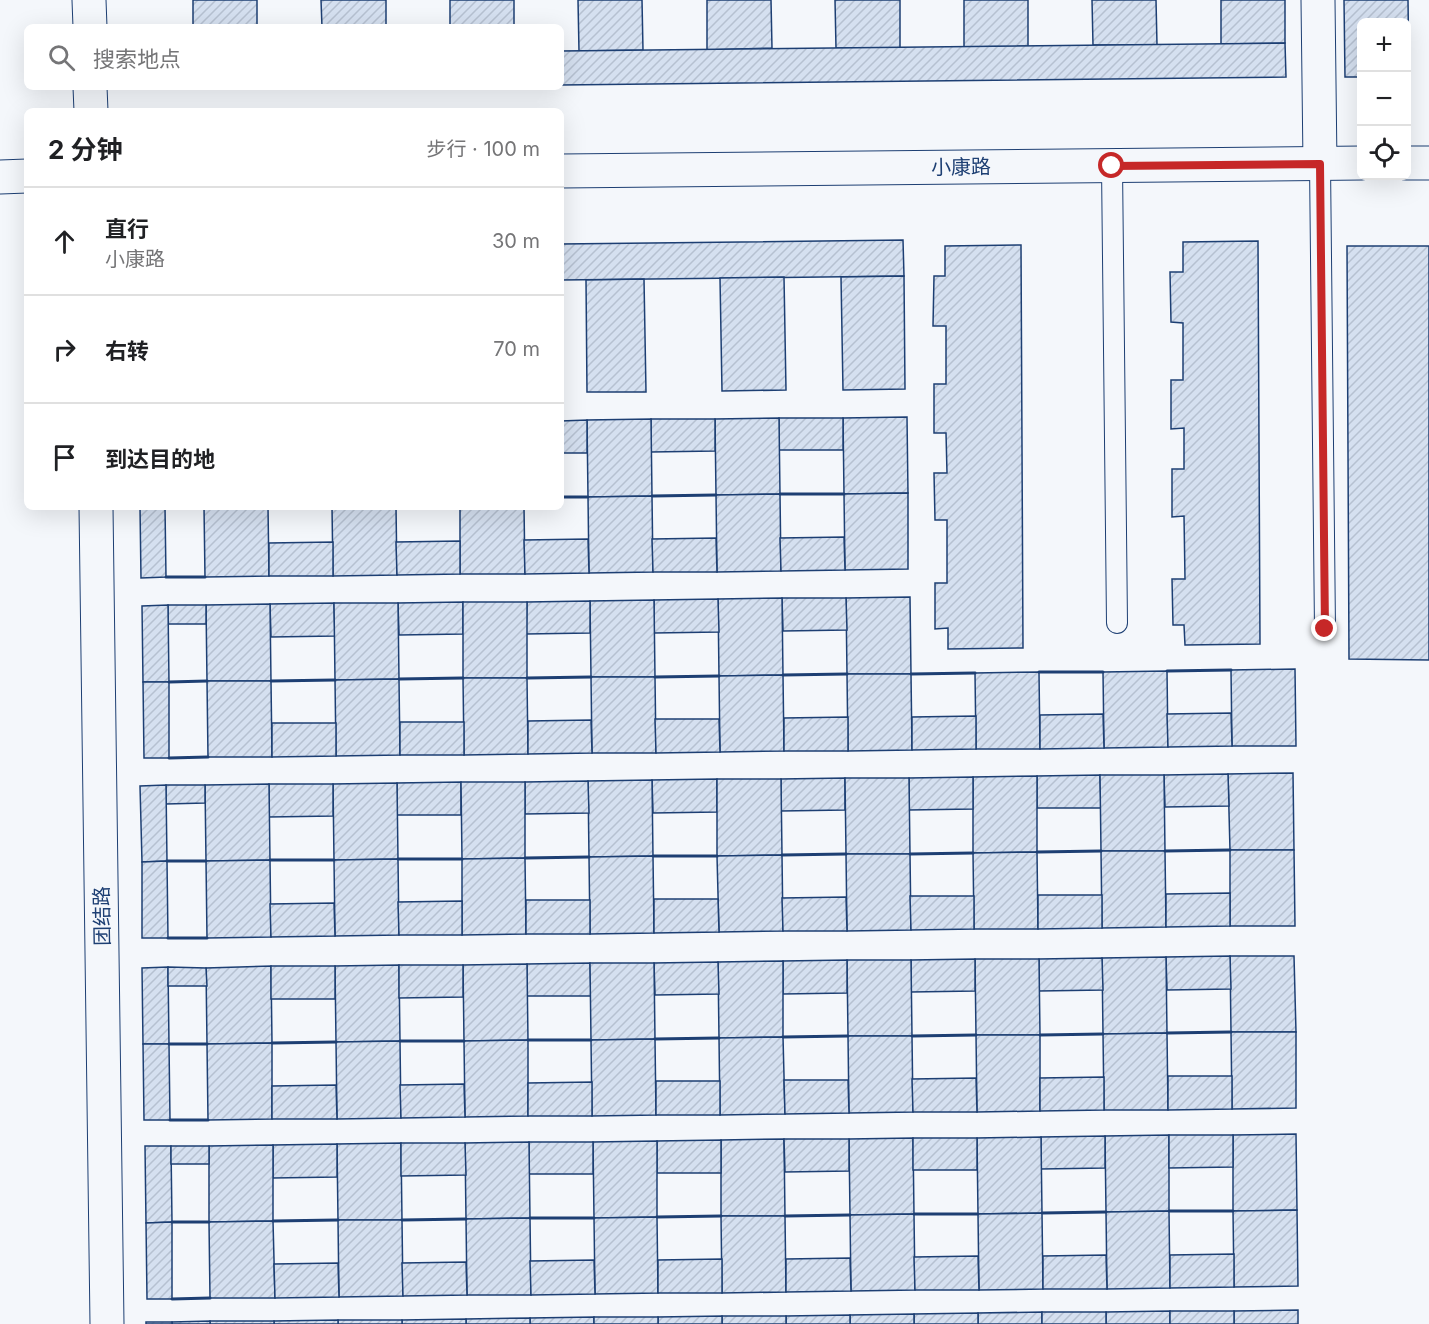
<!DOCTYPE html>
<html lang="zh">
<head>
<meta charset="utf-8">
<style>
  body { margin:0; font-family:Inter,"Noto Sans SC",sans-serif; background:#f2f2f2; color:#202124 }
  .controls { position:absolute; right:18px; top:18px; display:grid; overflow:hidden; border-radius:9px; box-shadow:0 6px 24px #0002 }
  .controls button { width:54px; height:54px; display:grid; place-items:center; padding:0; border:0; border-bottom:2px solid #e0e0e0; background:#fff; color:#202124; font:30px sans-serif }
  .stop { position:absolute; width:18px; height:18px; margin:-14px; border:4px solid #c62828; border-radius:50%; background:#fff }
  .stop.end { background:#c62828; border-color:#fff; box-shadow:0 2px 6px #0008 }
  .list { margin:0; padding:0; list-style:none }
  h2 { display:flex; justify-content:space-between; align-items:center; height:78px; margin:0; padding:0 24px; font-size:26px }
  h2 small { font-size:20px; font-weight:400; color:#757577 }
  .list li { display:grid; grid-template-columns:39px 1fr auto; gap:18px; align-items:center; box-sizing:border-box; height:108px; padding:0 24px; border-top:2px solid #e0e0e0 }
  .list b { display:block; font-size:22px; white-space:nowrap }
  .list p { margin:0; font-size:20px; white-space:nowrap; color:#757577 }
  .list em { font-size:20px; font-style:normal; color:#757577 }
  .icon { flex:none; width:33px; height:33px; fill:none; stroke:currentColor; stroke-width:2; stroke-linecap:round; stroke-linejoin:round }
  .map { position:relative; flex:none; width:1429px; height:1324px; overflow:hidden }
  .search { position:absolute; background:#fff; box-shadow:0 6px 24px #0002; left:24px; top:24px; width:540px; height:66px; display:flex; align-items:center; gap:15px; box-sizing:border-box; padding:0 21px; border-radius:9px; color:#757577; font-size:22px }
  .panel { position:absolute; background:#fff; box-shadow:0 6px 24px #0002; left:24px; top:108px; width:540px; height:402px; border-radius:9px }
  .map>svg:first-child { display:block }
</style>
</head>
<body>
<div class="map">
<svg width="1429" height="1324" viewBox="0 0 1429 1324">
  <defs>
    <pattern id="building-hatch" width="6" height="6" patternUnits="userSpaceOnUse" patternTransform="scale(1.5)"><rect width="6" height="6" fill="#d5e0f0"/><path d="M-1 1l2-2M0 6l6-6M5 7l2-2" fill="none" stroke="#b6c1d1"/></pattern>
  </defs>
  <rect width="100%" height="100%" fill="#f4f7fb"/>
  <g fill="url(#building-hatch)" stroke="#1d3f73" stroke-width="1.5">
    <rect x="193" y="0" width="64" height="27"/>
    <path d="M 321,0 L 386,0 L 386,27 L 322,27 Z"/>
    <rect x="450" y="0" width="64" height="27"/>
    <path d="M 578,0 L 642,0 L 643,50 L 579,51 Z"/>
    <path d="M 707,0 L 771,0 L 772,48 L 707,50 Z"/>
    <path d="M 835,0 L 900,0 L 900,48 L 836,48 Z"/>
    <path d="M 964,0 L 1028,0 L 1028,46 L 964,47 Z"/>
    <path d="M 1092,0 L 1156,0 L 1157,45 L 1093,45 Z"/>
    <path d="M 1221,0 L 1285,0 L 1285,43 L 1221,44 Z"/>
    <path d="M 1344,0 L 1408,0 L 1409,77 L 1406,77 L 1406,22 L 1362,22 L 1362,77 L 1345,77 Z"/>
    <path d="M 1285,43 L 1286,77 L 561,85 L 561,51 Z"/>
    <path d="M 194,87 L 350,87 L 194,89 Z"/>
    <path d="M 903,240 L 904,276 L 561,280 L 561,244 Z"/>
    <path d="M 1258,241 L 1260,644 L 1185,645 L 1184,625 L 1173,625 L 1172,579 L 1185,579 L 1184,516 L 1172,517 L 1172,469 L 1184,469 L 1184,428 L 1171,429 L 1171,380 L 1183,380 L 1183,323 L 1171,322 L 1170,272 L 1183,272 L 1183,242 Z"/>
    <path d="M 1021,245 L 1023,648 L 948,649 L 948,628 L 935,629 L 935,583 L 947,583 L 947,520 L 935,520 L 934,473 L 947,473 L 946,433 L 934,433 L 934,384 L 946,384 L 946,326 L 933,326 L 934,276 L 945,276 L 945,246 Z"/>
    <path d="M 1347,246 L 1429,246 L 1429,660 L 1349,659 Z"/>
    <path d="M 904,276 L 905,389 L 843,390 L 841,277 Z"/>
    <path d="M 784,277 L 786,390 L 722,391 L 720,278 Z"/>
    <path d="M 644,279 L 646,392 L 587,392 L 586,280 Z"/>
    <path d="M 907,417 L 908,493 L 844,494 L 843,418 Z"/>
    <rect x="779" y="418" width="64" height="32"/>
    <path d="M 779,418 L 780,494 L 716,495 L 715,419 Z"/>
    <path d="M 651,419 L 715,419 L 715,451 L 651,452 Z"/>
    <path d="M 651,419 L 652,496 L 588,497 L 587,420 Z"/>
    <path d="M 587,420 L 587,453 L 561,453 L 561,421 Z"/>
    <path d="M 908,493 L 908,569 L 845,570 L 844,494 Z"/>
    <path d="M 780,494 L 781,571 L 717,572 L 716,495 Z"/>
    <path d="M 652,496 L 653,572 L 589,573 L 588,497 Z"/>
    <path d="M 140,507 L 165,507 L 166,577 L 141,578 Z"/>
    <path d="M 204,507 L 268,507 L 269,576 L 205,577 Z"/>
    <path d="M 332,507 L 396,507 L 397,575 L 333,576 Z"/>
    <path d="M 460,507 L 524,507 L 525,574 L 460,574 Z"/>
    <path d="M 844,537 L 845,570 L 781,571 L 780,538 Z"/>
    <path d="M 716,538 L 717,572 L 653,572 L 652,539 Z"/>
    <path d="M 588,539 L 589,573 L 525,574 L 524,540 Z"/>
    <path d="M 460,541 L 460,574 L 397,575 L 396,542 Z"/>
    <path d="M 333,542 L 333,576 L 269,576 L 269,543 Z"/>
    <path d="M 910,597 L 911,674 L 847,674 L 846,598 Z"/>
    <path d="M 782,598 L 846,598 L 847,630 L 783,631 Z"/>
    <path d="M 782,598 L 783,675 L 719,676 L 718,599 Z"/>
    <path d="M 718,599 L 719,632 L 654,633 L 654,600 Z"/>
    <path d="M 654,600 L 655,677 L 591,677 L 590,601 Z"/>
    <path d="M 590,601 L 590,633 L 526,634 L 527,602 Z"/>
    <path d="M 463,602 L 463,634 L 399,635 L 398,603 Z"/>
    <rect x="463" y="602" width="64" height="76"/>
    <path d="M 334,603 L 335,636 L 271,637 L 270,604 Z"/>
    <path d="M 334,603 L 398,603 L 399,679 L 335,680 Z"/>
    <path d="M 270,604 L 271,681 L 207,681 L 206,605 Z"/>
    <rect x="168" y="605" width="38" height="19"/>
    <path d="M 168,605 L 169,682 L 143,682 L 142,606 Z"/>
    <path d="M 1295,669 L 1296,746 L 1232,746 L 1231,670 Z"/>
    <path d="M 1167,671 L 1168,747 L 1104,748 L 1103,672 Z"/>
    <path d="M 1039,672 L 1040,749 L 976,749 L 975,673 Z"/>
    <path d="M 847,674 L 911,674 L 912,750 L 848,751 Z"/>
    <path d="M 783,675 L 784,751 L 720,752 L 719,676 Z"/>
    <path d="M 591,677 L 655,677 L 656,753 L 592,753 Z"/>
    <path d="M 463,678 L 527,678 L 528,754 L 464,755 Z"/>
    <path d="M 399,679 L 400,755 L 336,756 L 335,680 Z"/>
    <path d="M 207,681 L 271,681 L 272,757 L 208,757 Z"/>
    <path d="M 143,682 L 169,682 L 169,758 L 144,758 Z"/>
    <path d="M 1231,713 L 1232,746 L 1168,747 L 1167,714 Z"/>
    <path d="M 1103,714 L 1104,748 L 1040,749 L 1040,715 Z"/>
    <path d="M 976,716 L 976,749 L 912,750 L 912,717 Z"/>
    <path d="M 848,717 L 848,751 L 784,751 L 784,718 Z"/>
    <path d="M 655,719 L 719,719 L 720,752 L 656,753 Z"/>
    <path d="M 591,720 L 592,753 L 528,754 L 528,721 Z"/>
    <rect x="400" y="722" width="64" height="33"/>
    <path d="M 272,723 L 336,723 L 336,756 L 272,757 Z"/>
    <path d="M 1293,773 L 1294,850 L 1230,850 L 1228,774 Z"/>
    <path d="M 1228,774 L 1229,806 L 1165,807 L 1164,775 Z"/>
    <path d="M 1100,775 L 1101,808 L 1037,808 L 1037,776 Z"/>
    <path d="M 1100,775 L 1164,775 L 1165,851 L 1101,851 Z"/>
    <path d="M 1037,776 L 1037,852 L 973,853 L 973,777 Z"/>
    <path d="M 973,777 L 973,809 L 909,810 L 909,778 Z"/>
    <path d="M 845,778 L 845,810 L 781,811 L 781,779 Z"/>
    <path d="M 845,778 L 909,778 L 910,854 L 846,854 Z"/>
    <path d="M 717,779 L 717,812 L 653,813 L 652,780 Z"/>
    <path d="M 717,779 L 781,779 L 782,855 L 717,856 Z"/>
    <path d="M 652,780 L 653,856 L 589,857 L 588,781 Z"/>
    <path d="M 588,781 L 589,813 L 525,814 L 525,782 Z"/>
    <path d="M 461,782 L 461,815 L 397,815 L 397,783 Z"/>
    <path d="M 461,782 L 525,782 L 525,858 L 462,859 Z"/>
    <path d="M 397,783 L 398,859 L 334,860 L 333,784 Z"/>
    <path d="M 269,784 L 333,784 L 333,816 L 269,817 Z"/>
    <path d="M 269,784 L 270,860 L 206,861 L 205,785 Z"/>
    <path d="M 166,785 L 205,785 L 205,803 L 166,804 Z"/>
    <path d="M 166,785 L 167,861 L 142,862 L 140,786 Z"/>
    <path d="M 1230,850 L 1294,850 L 1295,926 L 1230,926 Z"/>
    <path d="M 1101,851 L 1165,851 L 1166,927 L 1102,928 Z"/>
    <path d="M 1037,852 L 1038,929 L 974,929 L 973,853 Z"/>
    <path d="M 846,854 L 910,854 L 911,930 L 847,931 Z"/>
    <path d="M 782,855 L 783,931 L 719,932 L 717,856 Z"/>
    <path d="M 653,856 L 654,933 L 590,934 L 589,857 Z"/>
    <path d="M 525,858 L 526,934 L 462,935 L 462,859 Z"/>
    <path d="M 398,859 L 399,935 L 335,936 L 334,860 Z"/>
    <path d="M 270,860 L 271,937 L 207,938 L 206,861 Z"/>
    <path d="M 167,861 L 168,938 L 142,938 L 142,862 Z"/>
    <path d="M 1230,893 L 1230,926 L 1166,927 L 1166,894 Z"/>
    <path d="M 1038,895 L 1102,895 L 1102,928 L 1038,929 Z"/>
    <path d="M 910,896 L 974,896 L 974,929 L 911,930 Z"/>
    <path d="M 846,897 L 847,931 L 783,931 L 782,898 Z"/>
    <path d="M 654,899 L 718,899 L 719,932 L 654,933 Z"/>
    <rect x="526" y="900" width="64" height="34"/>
    <path d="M 462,901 L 462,935 L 399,935 L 398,902 Z"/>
    <path d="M 334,903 L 335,936 L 271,937 L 270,904 Z"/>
    <path d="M 1230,956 L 1294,956 L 1296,1032 L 1231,1032 Z"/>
    <path d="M 1230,956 L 1231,989 L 1167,990 L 1166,957 Z"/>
    <path d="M 1166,957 L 1167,1033 L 1103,1034 L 1102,958 Z"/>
    <path d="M 1102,958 L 1103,990 L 1039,991 L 1039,959 Z"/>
    <path d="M 975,959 L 1039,959 L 1040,1035 L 976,1035 Z"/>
    <path d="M 975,959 L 975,991 L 911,992 L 911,960 Z"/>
    <path d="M 847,960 L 911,960 L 912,1036 L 848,1036 Z"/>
    <path d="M 847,960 L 847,993 L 783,994 L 783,961 Z"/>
    <path d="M 783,961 L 783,1037 L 719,1038 L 718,962 Z"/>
    <path d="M 718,962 L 719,994 L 655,995 L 654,963 Z"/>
    <path d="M 590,963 L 591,996 L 527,996 L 527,964 Z"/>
    <path d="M 590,963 L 654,963 L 655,1039 L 591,1040 Z"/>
    <path d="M 527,964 L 528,1040 L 464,1041 L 463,965 Z"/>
    <path d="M 399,965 L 400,1041 L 336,1042 L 335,966 Z"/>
    <path d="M 399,965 L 463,965 L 463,997 L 399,998 Z"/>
    <path d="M 271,966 L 272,1043 L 207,1044 L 206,968 Z"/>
    <rect x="271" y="966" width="64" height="33"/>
    <path d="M 168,967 L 169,1044 L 143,1044 L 142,968 Z"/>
    <path d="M 168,967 L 206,968 L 207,986 L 168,986 Z"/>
    <path d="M 1231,1032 L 1296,1032 L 1296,1108 L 1232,1109 Z"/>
    <path d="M 1167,1033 L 1168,1110 L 1104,1110 L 1103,1034 Z"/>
    <path d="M 976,1035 L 1040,1035 L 1040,1111 L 977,1112 Z"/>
    <path d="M 848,1036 L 912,1036 L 913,1112 L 849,1113 Z"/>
    <path d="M 783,1037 L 785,1114 L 720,1115 L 719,1038 Z"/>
    <path d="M 655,1039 L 656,1115 L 592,1116 L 591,1040 Z"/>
    <path d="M 528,1040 L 528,1116 L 465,1117 L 464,1041 Z"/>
    <path d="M 400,1041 L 401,1118 L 337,1119 L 336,1042 Z"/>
    <path d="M 272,1043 L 272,1119 L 208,1120 L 207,1044 Z"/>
    <path d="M 143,1044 L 169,1044 L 170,1120 L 144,1120 Z"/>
    <path d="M 1168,1076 L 1232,1076 L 1232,1109 L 1168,1110 Z"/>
    <path d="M 1104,1077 L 1104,1110 L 1040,1111 L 1040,1078 Z"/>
    <path d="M 976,1078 L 977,1112 L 913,1112 L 912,1079 Z"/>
    <path d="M 784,1080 L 848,1080 L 849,1113 L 785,1114 Z"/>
    <rect x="656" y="1081" width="64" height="34"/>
    <path d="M 592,1082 L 592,1116 L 528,1116 L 528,1083 Z"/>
    <path d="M 464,1084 L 465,1117 L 401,1118 L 400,1085 Z"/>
    <path d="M 336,1085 L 337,1119 L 272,1119 L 272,1086 Z"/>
    <path d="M 1296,1134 L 1297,1210 L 1233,1211 L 1233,1135 Z"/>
    <path d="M 1169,1135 L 1169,1211 L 1106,1212 L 1105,1136 Z"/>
    <path d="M 1169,1135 L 1233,1135 L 1233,1167 L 1169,1168 Z"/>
    <path d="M 1105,1136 L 1105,1168 L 1041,1169 L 1041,1137 Z"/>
    <path d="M 1041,1137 L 1042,1213 L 978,1214 L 977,1138 Z"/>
    <path d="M 913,1138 L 914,1214 L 850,1215 L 849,1139 Z"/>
    <rect x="913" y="1138" width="64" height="32"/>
    <path d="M 784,1139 L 785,1216 L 721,1216 L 721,1140 Z"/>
    <path d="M 784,1139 L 849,1139 L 849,1171 L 785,1172 Z"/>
    <path d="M 721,1140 L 721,1173 L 657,1173 L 657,1141 Z"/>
    <path d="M 657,1141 L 657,1217 L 594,1218 L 593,1142 Z"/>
    <rect x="529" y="1142" width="64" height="32"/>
    <path d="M 529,1142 L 530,1218 L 466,1219 L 465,1143 Z"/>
    <path d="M 401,1143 L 402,1220 L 338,1220 L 337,1144 Z"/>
    <path d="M 401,1143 L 465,1143 L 466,1175 L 401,1176 Z"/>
    <path d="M 337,1144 L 337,1177 L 273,1178 L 273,1145 Z"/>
    <path d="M 273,1145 L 273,1221 L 209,1222 L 209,1146 Z"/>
    <path d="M 145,1146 L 171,1146 L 172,1222 L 146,1223 Z"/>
    <rect x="171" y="1146" width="38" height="18"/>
    <path d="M 1297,1210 L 1298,1286 L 1234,1287 L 1233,1211 Z"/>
    <path d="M 1169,1211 L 1170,1288 L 1107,1289 L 1106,1212 Z"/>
    <path d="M 1042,1213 L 1043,1289 L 979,1290 L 978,1214 Z"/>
    <path d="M 914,1214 L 915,1290 L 851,1291 L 850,1215 Z"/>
    <path d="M 721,1216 L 785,1216 L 786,1292 L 722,1293 Z"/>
    <path d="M 657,1217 L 658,1293 L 595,1294 L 594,1218 Z"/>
    <path d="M 530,1218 L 531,1295 L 467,1295 L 466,1219 Z"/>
    <path d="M 338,1220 L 402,1220 L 403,1296 L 339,1297 Z"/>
    <path d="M 273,1221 L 275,1298 L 210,1298 L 209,1222 Z"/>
    <path d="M 172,1222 L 172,1299 L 147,1299 L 146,1223 Z"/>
    <path d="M 1234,1254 L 1234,1287 L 1170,1288 L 1170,1255 Z"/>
    <path d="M 1106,1255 L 1107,1289 L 1043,1289 L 1043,1256 Z"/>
    <path d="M 978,1256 L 979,1290 L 915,1290 L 914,1257 Z"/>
    <path d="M 850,1258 L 851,1291 L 786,1292 L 786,1259 Z"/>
    <path d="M 722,1259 L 722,1293 L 658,1293 L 658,1260 Z"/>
    <path d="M 594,1260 L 595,1294 L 531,1295 L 530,1261 Z"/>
    <path d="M 466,1262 L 467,1295 L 403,1296 L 402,1263 Z"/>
    <path d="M 338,1263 L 339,1297 L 275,1298 L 274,1264 Z"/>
    <path d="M 1298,1310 L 1298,1324 L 1234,1324 L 1234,1311 Z"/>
    <path d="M 1170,1311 L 1170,1324 L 1106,1324 L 1106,1312 Z"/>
    <rect x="1170" y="1311" width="64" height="13"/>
    <path d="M 1042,1312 L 1042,1324 L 978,1324 L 978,1313 Z"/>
    <rect x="1042" y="1312" width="64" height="12"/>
    <path d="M 978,1313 L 978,1324 L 914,1324 L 914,1314 Z"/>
    <path d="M 914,1314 L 914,1324 L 850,1324 L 850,1315 Z"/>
    <path d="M 850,1315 L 850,1324 L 786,1324 L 786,1316 Z"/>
    <rect x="722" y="1316" width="64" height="8"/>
    <path d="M 722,1316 L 722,1324 L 658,1324 L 658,1317 Z"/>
    <path d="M 594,1317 L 594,1324 L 530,1324 L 530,1318 Z"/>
    <rect x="594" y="1317" width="64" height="7"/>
    <path d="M 530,1318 L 530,1324 L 466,1324 L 466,1319 Z"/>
    <path d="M 466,1319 L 466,1324 L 402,1324 L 402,1320 Z"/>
    <rect x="338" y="1320" width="64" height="4"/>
    <path d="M 338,1320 L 338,1324 L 274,1324 L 274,1321 Z"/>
    <rect x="210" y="1321" width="64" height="3"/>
    <path d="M 210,1321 L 210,1324 L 172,1324 L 172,1322 Z"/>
    <rect x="146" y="1322" width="26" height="2"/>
  </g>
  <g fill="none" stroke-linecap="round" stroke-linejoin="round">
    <g stroke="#1d3f73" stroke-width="22">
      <g id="service">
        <path d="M 1320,164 L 1325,629"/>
        <path d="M 1112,166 L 1117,623"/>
      </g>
    </g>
    <g stroke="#1d3f73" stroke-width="35">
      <g id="minor">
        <path d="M 89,0 L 90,27"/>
        <path d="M 1318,0 L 1320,164"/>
        <path d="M 90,87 L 91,111"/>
        <path d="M 96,507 L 107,1324"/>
      </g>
    </g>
    <g stroke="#1d3f73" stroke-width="35">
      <g id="tertiary">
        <path d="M 1406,163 L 1429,163"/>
        <path d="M 561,171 L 1362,163"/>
        <path d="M 0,177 L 27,176"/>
      </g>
    </g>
    <use href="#service" stroke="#f4f7fb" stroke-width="20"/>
    <use href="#minor" stroke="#f4f7fb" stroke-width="33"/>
    <use href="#tertiary" stroke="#f4f7fb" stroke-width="33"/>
    <g stroke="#1d3f73" stroke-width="3">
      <path d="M 780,494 L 844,494"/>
      <path d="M 652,496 L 716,495"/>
      <path d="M 561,497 L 588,497"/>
      <path d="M 166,577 L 205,577"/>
      <path d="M 1167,671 L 1231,670"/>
      <path d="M 1039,672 L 1103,672"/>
      <path d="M 911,674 L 975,673"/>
      <path d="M 783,675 L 847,674"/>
      <path d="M 655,677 L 719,676"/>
      <path d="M 527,678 L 591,677"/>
      <path d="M 399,679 L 463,678"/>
      <path d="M 271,681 L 335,680"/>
      <path d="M 169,682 L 207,681"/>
      <path d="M 169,758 L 208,757"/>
      <path d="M 1165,851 L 1230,850"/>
      <path d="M 1037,852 L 1101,851"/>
      <path d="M 910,854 L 973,853"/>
      <path d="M 782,855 L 846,854"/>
      <path d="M 653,856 L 717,856"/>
      <path d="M 525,858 L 589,857"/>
      <path d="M 398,859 L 462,859"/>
      <path d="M 270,860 L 334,860"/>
      <path d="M 167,861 L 206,861"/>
      <path d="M 168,938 L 207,938"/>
      <path d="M 1167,1033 L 1231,1032"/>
      <path d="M 1040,1035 L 1103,1034"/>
      <path d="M 912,1036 L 976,1035"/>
      <path d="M 783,1037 L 848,1036"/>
      <path d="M 655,1039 L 719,1038"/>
      <path d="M 528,1040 L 591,1040"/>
      <path d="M 400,1041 L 464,1041"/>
      <path d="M 272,1043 L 336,1042"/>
      <path d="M 169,1044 L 207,1044"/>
      <path d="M 170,1120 L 208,1120"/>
      <path d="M 1169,1211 L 1233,1211"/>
      <path d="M 1042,1213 L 1106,1212"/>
      <path d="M 914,1214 L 978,1214"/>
      <path d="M 785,1216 L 850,1215"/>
      <path d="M 657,1217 L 721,1216"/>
      <path d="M 530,1218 L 594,1218"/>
      <path d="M 402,1220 L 466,1219"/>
      <path d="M 273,1221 L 338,1220"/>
      <path d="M 172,1222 L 209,1222"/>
      <path d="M 172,1299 L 210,1298"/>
    </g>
  </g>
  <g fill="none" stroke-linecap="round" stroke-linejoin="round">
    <path stroke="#c62828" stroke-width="8" d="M 1112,166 L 1320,164 L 1325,629"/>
  </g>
  <g text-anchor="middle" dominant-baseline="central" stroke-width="4.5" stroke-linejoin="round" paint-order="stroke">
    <g font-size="20" fill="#1d3f73" stroke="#f4f7fb">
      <text transform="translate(961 167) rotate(-1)">小康路</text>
      <text transform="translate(102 916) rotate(-91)">团结路</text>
    </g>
  </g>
</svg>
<div class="controls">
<button>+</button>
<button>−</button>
<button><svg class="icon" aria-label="locate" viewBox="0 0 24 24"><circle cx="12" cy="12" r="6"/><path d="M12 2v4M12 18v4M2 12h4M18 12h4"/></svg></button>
</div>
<div class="stop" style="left:1112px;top:166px"></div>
<div class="stop end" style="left:1325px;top:629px"></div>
<div class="search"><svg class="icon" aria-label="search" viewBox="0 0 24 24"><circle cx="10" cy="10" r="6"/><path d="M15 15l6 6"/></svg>搜索地点</div>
<section class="panel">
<h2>2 分钟<small>步行 · 100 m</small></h2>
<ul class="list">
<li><svg class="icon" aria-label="ahead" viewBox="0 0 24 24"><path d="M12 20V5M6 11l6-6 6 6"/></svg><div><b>直行</b><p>小康路</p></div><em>30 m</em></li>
<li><svg class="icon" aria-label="right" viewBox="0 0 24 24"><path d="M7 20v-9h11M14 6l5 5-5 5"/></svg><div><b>右转</b></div><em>70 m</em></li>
<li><svg class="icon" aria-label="arrive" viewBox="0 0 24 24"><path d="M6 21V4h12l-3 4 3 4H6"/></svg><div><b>到达目的地</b></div></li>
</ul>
</section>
</div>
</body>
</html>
